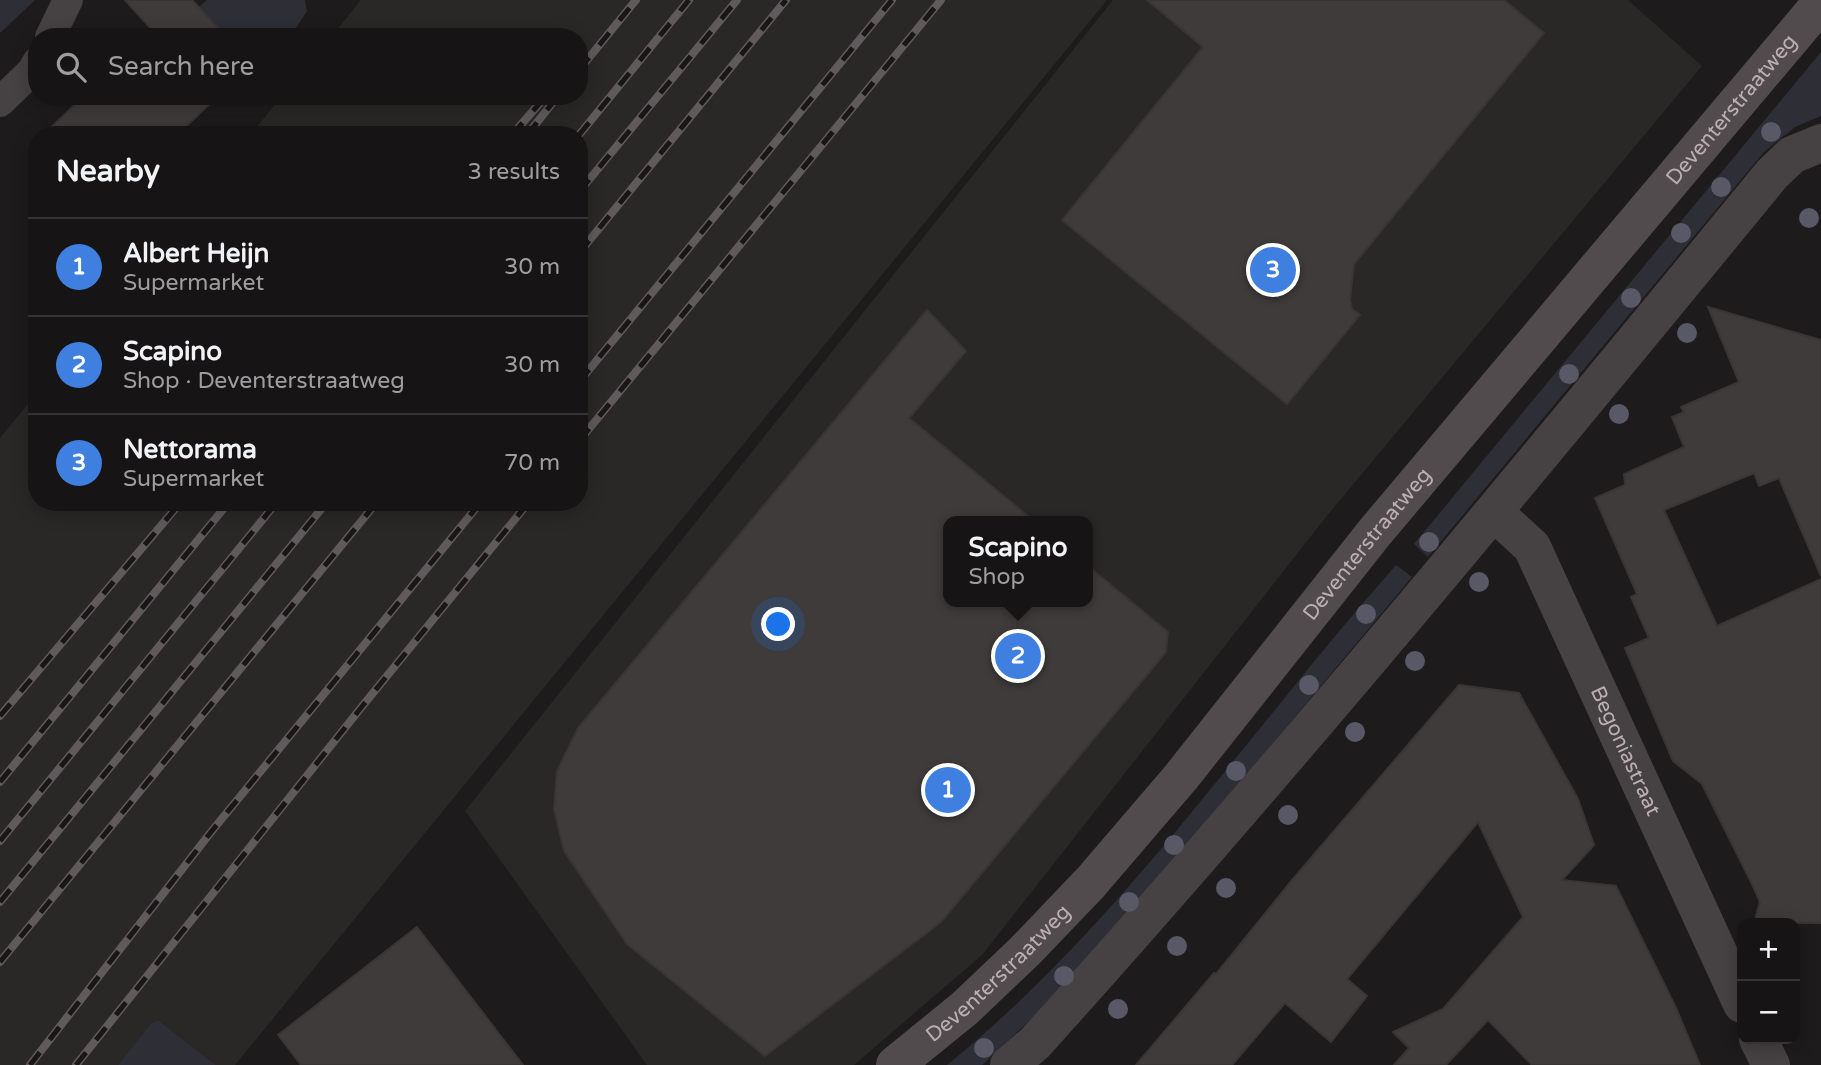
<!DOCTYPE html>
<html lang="en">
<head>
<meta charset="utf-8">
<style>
  body { margin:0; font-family:"Varela Round",sans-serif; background:#1f1d1d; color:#f1f3f6 }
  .controls { position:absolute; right:21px; bottom:21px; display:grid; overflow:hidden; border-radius:14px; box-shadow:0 4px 18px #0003 }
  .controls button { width:63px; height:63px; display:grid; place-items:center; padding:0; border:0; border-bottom:2px solid #353334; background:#161414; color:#f1f3f6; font:35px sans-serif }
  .you { position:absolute; left:779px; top:625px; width:24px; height:24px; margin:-18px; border:5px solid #fff; border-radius:50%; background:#1a73e8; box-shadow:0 0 0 10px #1a73e833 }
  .badge { display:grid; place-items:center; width:46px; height:46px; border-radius:50%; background:#0f766e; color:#fff; font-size:23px; font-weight:700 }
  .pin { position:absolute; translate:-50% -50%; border:4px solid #fff; box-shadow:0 2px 7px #0006 }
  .popup { position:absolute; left:943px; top:516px; width:150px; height:91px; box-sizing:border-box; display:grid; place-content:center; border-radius:14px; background:#161414; filter:drop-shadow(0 2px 5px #0005); font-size:23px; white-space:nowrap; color:#9e9ea0 }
  .popup b { font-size:26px; color:#f1f3f6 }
  .popup::after { content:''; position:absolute; left:50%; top:100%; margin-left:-14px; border:14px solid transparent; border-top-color:#161414 }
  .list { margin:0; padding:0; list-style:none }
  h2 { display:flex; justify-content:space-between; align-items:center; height:91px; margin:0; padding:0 28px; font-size:30px }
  h2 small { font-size:23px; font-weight:400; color:#9e9ea0 }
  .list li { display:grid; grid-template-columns:46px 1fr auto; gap:21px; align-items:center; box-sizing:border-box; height:98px; padding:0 28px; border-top:2px solid #353334 }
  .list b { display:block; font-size:26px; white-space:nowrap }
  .list p { margin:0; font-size:23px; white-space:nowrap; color:#9e9ea0 }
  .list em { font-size:23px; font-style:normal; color:#9e9ea0 }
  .icon { flex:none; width:38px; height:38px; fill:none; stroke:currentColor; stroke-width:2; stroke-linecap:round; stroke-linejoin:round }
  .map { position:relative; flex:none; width:1821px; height:1065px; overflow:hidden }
  .search { position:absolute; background:#161414; box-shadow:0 4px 18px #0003; left:28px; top:28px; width:560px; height:77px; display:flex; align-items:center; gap:18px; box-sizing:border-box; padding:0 24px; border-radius:28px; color:#9e9ea0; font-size:26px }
  .panel { position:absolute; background:#161414; box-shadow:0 4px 18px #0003; left:28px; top:126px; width:560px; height:385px; border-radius:28px }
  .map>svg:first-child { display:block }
</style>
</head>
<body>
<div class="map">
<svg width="1821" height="1065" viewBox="0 0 1821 1065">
  <rect width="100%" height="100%" fill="#1d1b1b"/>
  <g fill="#2a2727" fill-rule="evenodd">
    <path d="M 361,0 L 1107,0 L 235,1065 L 216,1065 L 158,1020 L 151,1023 L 118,1065 L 0,1065 L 0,438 L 37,393 L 37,502 L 579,502 L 579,135 L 250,135 L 282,96 L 579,96 L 579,37 L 331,37 Z"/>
    <path d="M 1113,0 L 1628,0 L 1702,66 L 1326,517 L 982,955 L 854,1065 L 647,1065 L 465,811 ZM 948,521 L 1088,521 L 1088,602 L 948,602 Z"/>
  </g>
  <g fill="#2e2e36">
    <path d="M 0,0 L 35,0 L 0,33 Z"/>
    <path d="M 207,0 L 305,0 L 307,11 L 290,37 L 227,37 L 199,7 Z"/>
    <path d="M 1821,52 L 1821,116 L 1795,127 L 1764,152 L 1428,557 L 1414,544 Z"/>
    <path d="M 1396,565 L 1412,577 L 1146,895 L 1055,997 L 982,1065 L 947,1065 C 1122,923 1248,732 1396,565 Z"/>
    <path d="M 158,1020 L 216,1065 L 118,1065 L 151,1023 Z"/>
  </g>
  <g fill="#3f3b3b" stroke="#393535" stroke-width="2">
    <path d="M 125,0 L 192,0 L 227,37 L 149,37 L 154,32 Z"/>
    <path d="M 1147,0 L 1504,0 L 1544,33 L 1354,264 L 1350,300 L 1352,309 L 1360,315 L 1287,404 L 1062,220 L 1203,47 Z"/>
    <path d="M 84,96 L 218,96 L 177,135 L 43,135 Z"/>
    <path d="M 1708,307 L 1821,340 L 1821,576 L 1779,478 L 1759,486 L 1754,473 L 1664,510 L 1717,626 L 1821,579 L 1821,923 L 1754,923 L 1760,902 L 1752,884 L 1702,784 L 1673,761 L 1625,648 L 1649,638 L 1631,597 L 1637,594 L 1595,498 L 1625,485 L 1624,474 L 1684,447 L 1672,417 L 1684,412 L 1681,407 L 1739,382 Z"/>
    <path d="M 927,310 L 966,351 L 909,418 L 1034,521 L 948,521 L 948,602 L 1088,602 L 1088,566 L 1168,632 L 1166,652 L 941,922 L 765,1056 L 627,944 L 564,851 L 554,809 L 557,771 L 578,728 Z"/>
    <path d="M 1459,685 L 1519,693 L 1578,799 L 1594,845 L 1562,880 L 1616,886 L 1676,1008 L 1700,1065 L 1532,1065 L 1488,1020 L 1446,1065 L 1394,1065 L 1409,1048 L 1393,1032 L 1443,1009 L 1523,917 L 1478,822 L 1347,979 L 1367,996 L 1331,1042 L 1285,1003 L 1232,1065 L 1136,1065 L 1214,973 L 1216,974 L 1293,879 Z"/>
    <path d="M 417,927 L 523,1065 L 301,1065 L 278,1035 Z"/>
  </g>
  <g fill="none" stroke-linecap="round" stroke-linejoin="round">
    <g stroke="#464143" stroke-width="30">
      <path d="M 50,37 L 68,0"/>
      <path d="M 0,102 L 32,71 L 37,62"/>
    </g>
    <g stroke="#464143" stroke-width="38">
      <path id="s1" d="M 1494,512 L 1532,547 L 1742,1004"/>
      <path d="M 1758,1039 L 1771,1065"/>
      <path d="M 1009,1065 L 1035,1043 C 1289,761 1531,468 1772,174 L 1792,155 L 1821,143"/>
    </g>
    <path stroke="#514b4d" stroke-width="38" id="s2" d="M 895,1065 L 965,1008 L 1025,951 L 1091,882 L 1181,777 L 1375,532 L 1821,3"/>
    <g stroke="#605a5c" stroke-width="8">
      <g id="rail">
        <path d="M 579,70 L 636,0"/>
        <path d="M 512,135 L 546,96"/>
        <path d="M 527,135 L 558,96"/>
        <path d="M 579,135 L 689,0"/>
        <path d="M 579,192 L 737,0"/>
        <path d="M 579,253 L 786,0"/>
        <path d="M 579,382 L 892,0"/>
        <path d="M 579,441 L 941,0"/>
        <path d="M 0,716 L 181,502"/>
        <path d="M 0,782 L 229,502"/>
        <path d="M 0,841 L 277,502"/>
        <path d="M 0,902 L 327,502"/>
        <path d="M 0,962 L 377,502"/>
        <path d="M 30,1065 L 211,832 L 481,502"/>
        <path d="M 76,1065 L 364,704 L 529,502"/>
      </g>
    </g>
    <use href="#rail" stroke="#181616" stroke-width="5" stroke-dasharray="16" stroke-linecap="butt"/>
  </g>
  <g fill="#585866">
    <circle cx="1771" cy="132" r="10"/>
    <circle cx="1721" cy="187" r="10"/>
    <circle cx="1809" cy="218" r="10"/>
    <circle cx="1681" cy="233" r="10"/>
    <circle cx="1631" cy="298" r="10"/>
    <circle cx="1687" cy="333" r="10"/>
    <circle cx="1569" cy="374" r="10"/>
    <circle cx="1619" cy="414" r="10"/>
    <circle cx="1429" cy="542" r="10"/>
    <circle cx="1479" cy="582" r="10"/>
    <circle cx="1366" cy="614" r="10"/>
    <circle cx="1415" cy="661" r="10"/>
    <circle cx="1309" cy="685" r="10"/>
    <circle cx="1355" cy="732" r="10"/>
    <circle cx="1236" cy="771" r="10"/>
    <circle cx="1288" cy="815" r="10"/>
    <circle cx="1174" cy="845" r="10"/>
    <circle cx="1226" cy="888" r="10"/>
    <circle cx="1129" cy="902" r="10"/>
    <circle cx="1177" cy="946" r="10"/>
    <circle cx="1064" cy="976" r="10"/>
    <circle cx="1118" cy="1009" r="10"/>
    <circle cx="984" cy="1048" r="10"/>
  </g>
  <g text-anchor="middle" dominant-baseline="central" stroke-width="5" stroke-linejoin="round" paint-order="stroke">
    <g font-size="21" fill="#bbafb4" stroke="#181616">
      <text stroke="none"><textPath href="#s2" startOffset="1272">Deventerstraatweg</textPath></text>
      <text stroke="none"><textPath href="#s2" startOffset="705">Deventerstraatweg</textPath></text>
      <text stroke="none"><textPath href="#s1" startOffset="276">Begoniastraat</textPath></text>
      <text stroke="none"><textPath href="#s2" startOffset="138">Deventerstraatweg</textPath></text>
    </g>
  </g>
</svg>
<div class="controls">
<button>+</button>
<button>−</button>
</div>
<div class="you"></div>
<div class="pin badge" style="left:948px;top:790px;background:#3f7fe0">1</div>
<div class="pin badge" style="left:1018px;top:656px;background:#3f7fe0">2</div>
<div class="popup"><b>Scapino</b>Shop</div>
<div class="pin badge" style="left:1273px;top:270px;background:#3f7fe0">3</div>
<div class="search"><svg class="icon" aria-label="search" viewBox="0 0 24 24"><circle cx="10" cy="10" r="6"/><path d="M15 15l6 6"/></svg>Search here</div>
<section class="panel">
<h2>Nearby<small>3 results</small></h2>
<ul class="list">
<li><span class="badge" style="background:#3f7fe0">1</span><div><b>Albert Heijn</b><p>Supermarket</p></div><em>30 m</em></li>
<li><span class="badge" style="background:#3f7fe0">2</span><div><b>Scapino</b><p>Shop · Deventerstraatweg</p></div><em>30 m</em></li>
<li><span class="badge" style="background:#3f7fe0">3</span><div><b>Nettorama</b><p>Supermarket</p></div><em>70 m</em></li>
</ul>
</section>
</div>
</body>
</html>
